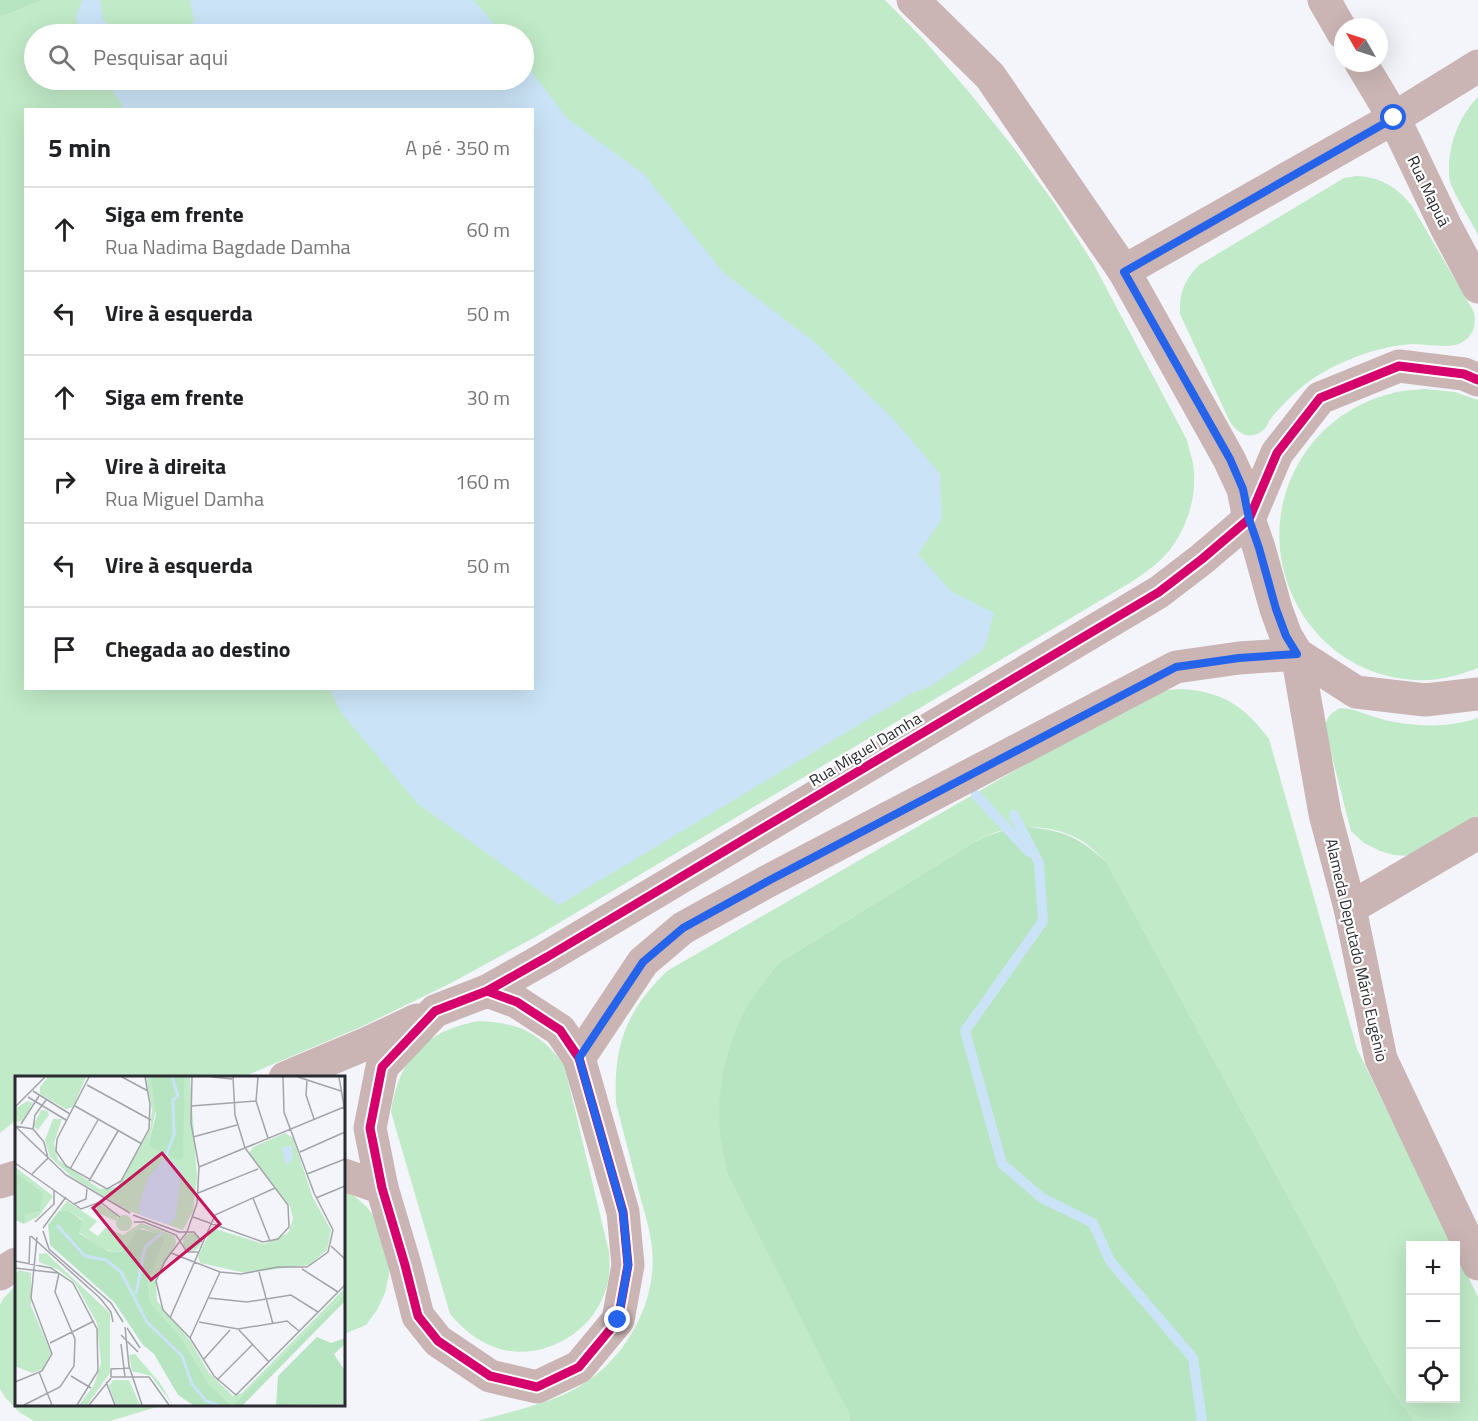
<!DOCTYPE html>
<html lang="pt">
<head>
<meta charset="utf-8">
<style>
  body { margin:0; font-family:"Titillium Web",sans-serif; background:#f6f6f6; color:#202124 }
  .controls { position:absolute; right:18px; bottom:18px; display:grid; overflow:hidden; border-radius:0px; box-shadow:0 6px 24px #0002 }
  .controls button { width:54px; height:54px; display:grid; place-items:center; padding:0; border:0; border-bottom:2px solid #e0e0e0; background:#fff; color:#202124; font:30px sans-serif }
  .compass { position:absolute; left:1334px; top:18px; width:54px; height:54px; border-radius:50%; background:#fff; box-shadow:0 6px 24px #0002; rotate:309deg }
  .stop { position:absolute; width:18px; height:18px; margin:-14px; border:4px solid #2563eb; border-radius:50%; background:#fff }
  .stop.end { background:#2563eb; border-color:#fff; box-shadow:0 2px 6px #0008 }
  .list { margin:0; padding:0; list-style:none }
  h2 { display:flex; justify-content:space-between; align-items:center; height:78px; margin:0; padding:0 24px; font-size:26px }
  h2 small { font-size:20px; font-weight:400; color:#757577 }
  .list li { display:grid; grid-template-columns:39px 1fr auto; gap:18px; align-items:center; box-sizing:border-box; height:84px; padding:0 24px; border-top:2px solid #e0e0e0 }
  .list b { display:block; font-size:22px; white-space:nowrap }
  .list p { margin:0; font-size:20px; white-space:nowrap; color:#757577 }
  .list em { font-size:20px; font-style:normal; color:#757577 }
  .icon { flex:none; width:33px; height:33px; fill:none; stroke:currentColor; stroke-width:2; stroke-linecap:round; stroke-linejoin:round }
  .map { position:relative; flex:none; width:1478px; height:1421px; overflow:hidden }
  .search { position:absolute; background:#fff; box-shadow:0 6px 24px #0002; left:24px; top:24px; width:510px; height:66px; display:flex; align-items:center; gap:15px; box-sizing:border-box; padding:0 21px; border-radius:33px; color:#757577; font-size:22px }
  .panel { position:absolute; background:#fff; box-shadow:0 6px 24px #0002; left:24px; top:108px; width:510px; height:582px; border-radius:0px }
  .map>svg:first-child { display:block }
</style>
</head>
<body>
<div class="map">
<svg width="1478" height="1421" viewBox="0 0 1478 1421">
  <rect width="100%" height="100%" fill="#f4f5fa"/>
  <g fill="#c0eac8" fill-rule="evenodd">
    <path d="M 43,0 L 885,0 L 923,39 L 969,92 L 1013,147 L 1055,204 L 1093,263 L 1187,440 C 1189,448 1191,456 1193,463 C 1198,493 1188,527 1169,551 C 1159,563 1146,572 1133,581 L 537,936 L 451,983 L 363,1026 L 243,1077 L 16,1078 L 16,1120 L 0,1133 L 0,17 ZM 34,34 L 524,34 L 524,80 L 34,80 ZM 26,110 L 532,110 L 532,688 L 26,688 Z"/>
    <path d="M 1478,97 L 1478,235 C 1470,219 1456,198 1450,182 C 1449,178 1449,173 1449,168 C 1449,143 1460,115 1478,97 Z"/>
    <path d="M 1356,176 C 1381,177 1397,187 1412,206 L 1474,312 C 1476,325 1474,336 1461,343 C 1450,349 1425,344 1411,344 C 1388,346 1365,352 1344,362 C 1322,371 1301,385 1284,404 C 1279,409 1273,415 1269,421 C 1267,425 1266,429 1261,432 C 1249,440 1237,433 1230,422 L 1180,314 C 1179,292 1184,281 1199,265 L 1344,178 Z"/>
    <path d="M 1425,389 L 1455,392 L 1478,400 L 1478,668 C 1462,674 1446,679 1429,680 C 1308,685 1237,548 1307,450 C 1328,421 1359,401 1393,393 C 1403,390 1414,390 1425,389 Z"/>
    <path d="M 1177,689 C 1220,690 1244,705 1269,739 L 1357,1049 L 1453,1245 L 1410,1246 L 1410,1398 L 1456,1398 L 1456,1251 L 1478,1297 L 1478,1421 L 1414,1421 L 1387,1383 L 1359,1333 L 1334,1281 L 1107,863 C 1099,855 1091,847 1082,841 C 1061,828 1032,824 1008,829 C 996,831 984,837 973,843 L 780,962 C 730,1021 717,1068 722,1145 L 849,1413 L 850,1421 L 477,1421 C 508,1412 545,1405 573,1390 C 625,1363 661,1299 651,1241 C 649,1226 644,1211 640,1196 C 632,1165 624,1134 616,1103 C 613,1046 626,1011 667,971 L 1144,696 L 1161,691 Z"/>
    <path d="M 1340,708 C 1356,708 1370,717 1385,720 C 1415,727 1449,728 1478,718 L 1478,815 L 1408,856 L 1394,855 L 1380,851 L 1364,843 L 1351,831 L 1325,729 C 1326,718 1330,713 1340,708 Z"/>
    <path d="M 479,1021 C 520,1023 538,1032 564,1064 L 609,1252 C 610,1265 610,1277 606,1289 C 593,1334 539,1364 494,1347 C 476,1340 463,1329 450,1314 L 391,1112 C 399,1058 425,1031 479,1021 Z"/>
    <path d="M 344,1190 L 354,1196 L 367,1207 L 377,1221 L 389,1256 L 389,1275 L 385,1293 L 377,1310 L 366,1325 L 344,1334 Z"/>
    <path d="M 16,1285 L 16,1404 L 164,1405 L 110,1421 L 34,1421 L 19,1412 L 5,1397 L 0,1389 L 0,1305 L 3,1299 Z"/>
  </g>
  <g fill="#b8e5c1">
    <path d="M 0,0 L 43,0 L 0,17 Z"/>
    <path d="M 1027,827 C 1063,830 1081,838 1107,863 L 1334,1281 L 1359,1333 L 1387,1383 L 1414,1421 L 850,1421 L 849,1413 L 728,1174 C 726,1165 724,1156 722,1147 C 714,1100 724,1048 747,1007 C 756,991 768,976 780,962 L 973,843 C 992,833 1006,829 1027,827 Z"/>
  </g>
  <g fill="#cae3f6">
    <path d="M 82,0 L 100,0 L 103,19 L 118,34 L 80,34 L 76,17 Z"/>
    <path d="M 190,0 L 473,0 L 481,8 L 502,34 L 181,34 L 194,21 Z"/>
    <path d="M 524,62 L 568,119 L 644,174 L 723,272 L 818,345 L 896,422 L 940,474 L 942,519 L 918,554 L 951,591 L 994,613 L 984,649 L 931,686 L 912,693 L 559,905 L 418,804 L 341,713 L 330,689 L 532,688 L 532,110 L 121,109 L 122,104 L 104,80 L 524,80 Z"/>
  </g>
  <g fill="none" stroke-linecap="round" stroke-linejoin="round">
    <g stroke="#cae3f6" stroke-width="10">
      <path d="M 976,795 L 1029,852"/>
      <path d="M 1014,815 L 1039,863 L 1043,921 L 965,1031 L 1002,1164 L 1042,1198 L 1093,1223 L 1110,1261 L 1193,1358 L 1202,1421"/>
    </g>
    <g stroke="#cab4b4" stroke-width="33">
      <path d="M 913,0 L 990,76 L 1124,271 L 1229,459 L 1243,489 L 1249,519 L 1259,548 L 1276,609 L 1286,636 L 1297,654 L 1356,692 L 1425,700 L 1478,694"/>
      <path d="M 1324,0 L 1343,33"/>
      <path d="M 1361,63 L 1394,118 L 1446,227 L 1478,287"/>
      <path d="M 1124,271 L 1394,118 L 1478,66"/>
      <path d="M 1297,654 L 1325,814 L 1350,908 L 1381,1059 L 1478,1264"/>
      <path d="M 1350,908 L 1478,833"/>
      <path d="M 487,991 L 547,957 L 1159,592 L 1202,559 L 1249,519 L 1277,453 L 1320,398 L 1399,366 L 1464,374 L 1478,380"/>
      <path d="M 487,991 L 517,1002 L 560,1030 L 579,1058 L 623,1212 L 628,1265 L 618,1320 L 579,1367 L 537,1387 L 490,1376 L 438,1341 L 418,1316 L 405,1265 L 382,1188 L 370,1128 L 382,1067 L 435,1011 Z"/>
      <path d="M 579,1058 L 643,962 L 683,928 L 770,880 L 1176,667 L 1239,658 L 1297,654"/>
      <path d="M 285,1078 L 368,1043 L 417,1020"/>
      <path d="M 344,1175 L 382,1188"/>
      <path d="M 0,1182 L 16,1177"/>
      <path d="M 0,1274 L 16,1264"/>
    </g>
    <g stroke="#fff" stroke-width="13">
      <g id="cycleway">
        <path d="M 487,991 L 547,957 L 1159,592 L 1202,559 L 1249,519 L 1277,453 L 1320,398 L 1399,366 L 1464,374 L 1478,380"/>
        <path d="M 487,991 L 517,1002 L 560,1030 L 579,1058 L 623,1212 L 628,1265 L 618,1320 L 579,1367 L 537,1387 L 490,1376 L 438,1341 L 418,1316 L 405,1265 L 382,1188 L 370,1128 L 382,1067 L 435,1011 Z"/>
      </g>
    </g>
    <use href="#cycleway" stroke="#d6006c" stroke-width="9"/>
  </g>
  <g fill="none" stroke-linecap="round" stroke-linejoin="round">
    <path stroke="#2563eb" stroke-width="8" d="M 618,1320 L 628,1265 L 623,1212 L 579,1058 L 643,962 L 683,928 L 770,880 L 1176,667 L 1239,658 L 1297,654 L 1286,636 L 1276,609 L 1259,548 L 1249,519 L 1243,489 L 1230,459 L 1124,272 L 1394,118"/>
  </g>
  <g text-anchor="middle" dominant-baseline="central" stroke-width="4.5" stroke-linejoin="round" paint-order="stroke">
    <g font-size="16" fill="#2a2b30" stroke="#fff">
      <text transform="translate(1429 191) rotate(64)">Rua Mapuã</text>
      <text transform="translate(865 749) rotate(-31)">Rua Miguel Damha</text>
      <text transform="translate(1357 950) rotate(77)">Alameda Deputado Mário Eugênio</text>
    </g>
  </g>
  <g transform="translate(15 1076)">
    <rect width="330" height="330" fill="#f4f5fa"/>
    <path d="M 33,1 L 71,1 L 58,31 L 51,33 L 25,18 L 25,11 ZM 131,1 L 135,1 L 141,34 L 133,70 L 167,83 L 170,1 L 175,1 L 182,101 L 178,135 L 168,154 L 112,134 L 57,101 L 35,81 L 30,64 L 38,43 L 47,43 L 39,67 L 43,84 L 85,113 L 102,111 L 135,54 L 137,34 ZM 12,25 L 18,27 L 7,45 L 0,46 L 0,33 ZM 26,34 L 33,35 L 34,39 L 23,54 L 18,50 ZM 270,57 L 278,62 L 298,122 L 316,154 L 312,174 L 294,189 L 231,197 L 185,187 L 183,180 L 197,152 L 249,168 L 273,157 L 278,143 L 275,130 L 234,77 L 238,71 ZM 0,91 L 38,120 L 24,140 L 9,148 L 11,139 L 25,135 L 29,117 L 0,96 ZM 52,125 L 82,145 L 74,154 L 83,160 L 91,151 L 108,159 L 126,147 L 160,160 L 161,167 L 141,203 L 142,225 L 176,266 L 194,297 L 218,320 L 227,317 L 330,212 L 330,218 L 221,328 L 216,329 L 194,308 L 167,263 L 135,226 L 133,205 L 147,159 L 126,152 L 107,176 L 89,174 L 64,156 L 68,144 L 53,134 L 44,135 ZM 84,128 L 103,139 L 101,145 L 81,136 ZM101 147a8 8 0 1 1 16 0a8 8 0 1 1-16 0ZM168 166a9 9 0 1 1 18 0a9 9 0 1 1-18 0ZM 31,177 L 95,237 L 95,297 L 72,329 L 64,329 L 79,309 L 86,287 L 82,247 L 60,207 L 44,194 L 24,186 L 24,178 ZM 4,194 L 16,197 L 16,230 L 36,277 L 28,293 L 17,297 L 0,290 L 0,198 ZM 120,278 L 145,307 L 158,329 L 136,300 L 117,295 L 114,279 ZM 98,304 L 114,304 L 125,329 L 101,329 L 94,310 Z" fill="#c0eac8"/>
    <path d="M 135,1 L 170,1 L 168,81 L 165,85 L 133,70 L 141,39 ZM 0,96 L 29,117 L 25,135 L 11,139 L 9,148 L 0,144 ZM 53,134 L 68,145 L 64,157 L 92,175 L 107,176 L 124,153 L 146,158 L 149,164 L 133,205 L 135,226 L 167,263 L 194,308 L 216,329 L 178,329 L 163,319 L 139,278 L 128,269 L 99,226 L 35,169 L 33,149 L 44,135 ZM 330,218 L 330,225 L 228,329 L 219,329 ZM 302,261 L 316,267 L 330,262 L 330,268 L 319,278 L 330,295 L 330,328 L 261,329 L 263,300 Z" fill="#b8e5c1"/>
    <path d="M 277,69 L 277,85 L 271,88 L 266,72 ZM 151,80 L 151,86 L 157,85 L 166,95 L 161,140 L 154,149 L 125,139 L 124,128 L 133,102 Z" fill="#cae3f6"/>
    <path fill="none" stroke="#cae3f6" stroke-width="3" d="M 151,80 L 159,59 L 158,24 L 163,20 L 157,1M 42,149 L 70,180 L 91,184 L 106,196 L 132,246 L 167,280 L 177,308 L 191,325 L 203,329M 121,218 L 130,171 L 147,157"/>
    <path fill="none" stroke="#a3a4a9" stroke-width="1.5" d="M 74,1 L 42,63 L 41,75 L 51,90 L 92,113 L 106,105 L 134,53 L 135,28 L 130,1M 107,1 L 133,15M 177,1 L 176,47 L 184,91 L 182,127 L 172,156 L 150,185 L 141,205 L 148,234 L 175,262 L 199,300 L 221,319 L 330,209M 197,1 L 217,3M 243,1 L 241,25 L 253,62M 283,1 L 326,15M 324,1 L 330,36M 292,4 L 291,19 L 299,43M 72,9 L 136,44M 18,15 L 55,38M 13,21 L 51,44M 60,30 L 127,68M 176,30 L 241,25M 0,31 L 30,1M 6,48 L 24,20M 0,50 L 51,99 L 115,137M 0,50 L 18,53 L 29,66 L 33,82 L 17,98M 18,53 L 20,39 L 31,24M 178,61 L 222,49M 285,76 L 330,56M 0,87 L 66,133 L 85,126 L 105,141M 184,91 L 329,31M 55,93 L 83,44M 292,98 L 330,83M 74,105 L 103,55M 183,117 L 243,93M 238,122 L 255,165M 301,122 L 330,110M 59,128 L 71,123 L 72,113M 118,139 L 164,156 L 179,156 L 187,166M 178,141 L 248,166 L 263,163 L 274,151 L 273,129 L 230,72 L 220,39 L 218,1M 20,146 L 39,128 L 39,114M 119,146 L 129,146 L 161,159 L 172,176 L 183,176M 28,152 L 51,121M 28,155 L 34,173 L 96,227 L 108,246M 16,160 L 85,222 L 96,236 L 98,246M 316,170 L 330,183M 156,177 L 205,196 L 226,198 L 263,191 L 292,191 L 313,176 L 318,154 L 299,117 L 269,36 L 268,1M 0,185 L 36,192 L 58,207 L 82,253 L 83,295 L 62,329M 14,188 L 15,160M 0,192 L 43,197M 287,193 L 323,216M 244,196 L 258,248M 194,222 L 232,226 L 276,219 L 303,236M 155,242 L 200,139 L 260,112M 184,246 L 223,253 L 272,245 L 284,255M 110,251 L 114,290 L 127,329M 112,252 L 125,272M 224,254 L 254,286M 106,259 L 123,276M 175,262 L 205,196M 35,267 L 79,245M 106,268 L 110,301M 188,284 L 215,254M 24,296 L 37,329M 56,300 L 76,312M 96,301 L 134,301 L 154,329M 96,301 L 96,293 L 114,292M 202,304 L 237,269M 0,306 L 27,295 L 37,278 L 16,222 L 22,161M 91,306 L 100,329M 9,329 L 45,311 L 59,290 L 60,263 L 40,216 L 44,197M 74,329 L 96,302"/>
    <path fill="#c2185b" fill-opacity="0.15" stroke="#c2185b" stroke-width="3" d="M 147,77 L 205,148 L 136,204 L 78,132 Z"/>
    <rect width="330" height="330" fill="none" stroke="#2a2b30" stroke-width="3"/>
  </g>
</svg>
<div class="controls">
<button>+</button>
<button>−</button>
<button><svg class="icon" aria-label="locate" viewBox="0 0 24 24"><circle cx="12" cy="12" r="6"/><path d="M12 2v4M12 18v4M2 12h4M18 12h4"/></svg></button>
</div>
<svg class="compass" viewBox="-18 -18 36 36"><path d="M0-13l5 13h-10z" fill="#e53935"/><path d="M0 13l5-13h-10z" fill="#757577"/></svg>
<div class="stop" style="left:1394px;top:118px"></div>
<div class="stop end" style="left:618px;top:1320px"></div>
<div class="search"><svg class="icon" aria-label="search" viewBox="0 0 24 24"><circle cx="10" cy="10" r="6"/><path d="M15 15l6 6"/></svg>Pesquisar aqui</div>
<section class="panel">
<h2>5 min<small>A pé · 350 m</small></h2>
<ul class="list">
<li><svg class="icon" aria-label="ahead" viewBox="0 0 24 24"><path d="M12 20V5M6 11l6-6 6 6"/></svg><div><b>Siga em frente</b><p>Rua Nadima Bagdade Damha</p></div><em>60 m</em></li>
<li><svg class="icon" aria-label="left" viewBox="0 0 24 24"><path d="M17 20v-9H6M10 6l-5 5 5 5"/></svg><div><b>Vire à esquerda</b></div><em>50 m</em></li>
<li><svg class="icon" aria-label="ahead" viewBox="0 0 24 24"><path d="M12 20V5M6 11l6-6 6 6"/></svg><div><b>Siga em frente</b></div><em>30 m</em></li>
<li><svg class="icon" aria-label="right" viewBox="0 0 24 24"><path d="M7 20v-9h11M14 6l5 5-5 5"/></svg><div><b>Vire à direita</b><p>Rua Miguel Damha</p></div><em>160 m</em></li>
<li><svg class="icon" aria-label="left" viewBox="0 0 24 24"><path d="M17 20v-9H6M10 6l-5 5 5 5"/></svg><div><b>Vire à esquerda</b></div><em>50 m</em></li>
<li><svg class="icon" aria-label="arrive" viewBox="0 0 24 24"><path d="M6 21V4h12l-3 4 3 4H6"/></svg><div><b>Chegada ao destino</b></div></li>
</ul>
</section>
</div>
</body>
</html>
